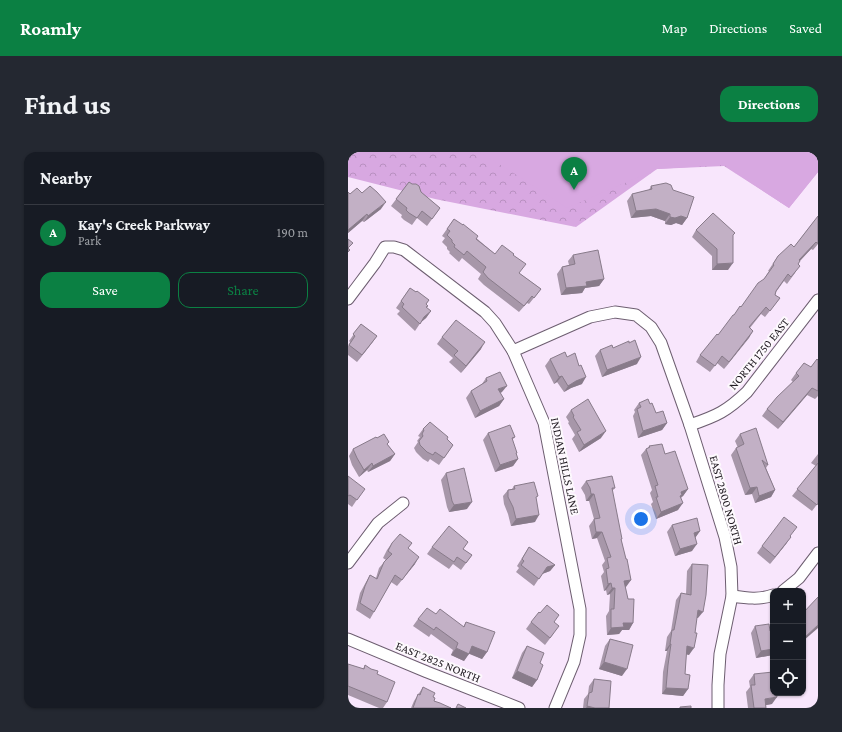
<!DOCTYPE html>
<html lang="en">
<head>
<meta charset="utf-8">
<style>
  body { margin:0; font-family:"Crimson Pro",serif; background:#242831; color:#f1f3f6 }
  .controls { position:absolute; right:12px; bottom:12px; display:grid; overflow:hidden; border-radius:8px; box-shadow:0 1px 3px #0004 }
  .controls button { width:36px; height:36px; display:grid; place-items:center; padding:0; border:0; border-bottom:1px solid #363941; background:#171b24; color:#f1f3f6; font:20px sans-serif }
  .you { position:absolute; left:293px; top:367px; width:14px; height:14px; margin:-10px; border:3px solid #fff; border-radius:50%; background:#1a73e8; box-shadow:0 0 0 6px #1a73e833 }
  .badge { display:grid; place-items:center; width:26px; height:26px; border-radius:50%; background:#0b8043; color:#fff; font-size:13px; font-weight:700 }
  .pin { position:absolute; translate:-50% -33px; filter:drop-shadow(0 1px 2px #0008) }
  .pin::after { content:''; position:absolute; top:21px; width:14px; height:12px; background:inherit; clip-path:polygon(0 0,100% 0,50% 100%) }
  .list { margin:0; padding:0; list-style:none }
  h2 { display:flex; justify-content:space-between; align-items:center; height:52px; margin:0; padding:0 16px; font-size:17px }
  h2 small { font-size:13px; font-weight:400; color:#9ea1a6 }
  .list li { display:grid; grid-template-columns:26px 1fr auto; gap:12px; align-items:center; box-sizing:border-box; height:56px; padding:0 16px; border-top:1px solid #363941 }
  .list b { display:block; font-size:15px; white-space:nowrap }
  .list p { margin:0; font-size:13px; white-space:nowrap; color:#9ea1a6 }
  .list em { font-size:13px; font-style:normal; color:#9ea1a6 }
  .actions { display:flex; gap:8px; padding:12px 16px }
  .actions a { flex:1; padding:9px 0; border:1px solid #0b8043; border-radius:12px; text-align:center; font-size:14px; color:#0b8043 }
  .actions .main { background:#0b8043; color:#fff }
  .icon { flex:none; width:22px; height:22px; fill:none; stroke:currentColor; stroke-width:2; stroke-linecap:round; stroke-linejoin:round }
  .map { position:relative; flex:none; width:470px; height:556px; overflow:hidden; border-radius:12px }
  header { display:flex; align-items:center; gap:24px; box-sizing:border-box; height:56px; padding:0 20px; background:#0b8043; color:#fff }
  header strong { font-size:19px }
  nav { display:flex; gap:22px; margin-inline-start:auto; font-size:14px }
  .intro { display:flex; align-items:center; justify-content:space-between; box-sizing:border-box; height:96px; padding:0 24px }
  h1 { margin:0; font-size:28px }
  .button { padding:10px 18px; border-radius:12px; background:#0b8043; color:#fff; font-size:14px; font-weight:700 }
  main { display:flex; gap:24px; padding:0 24px }
  aside { flex:1; background:#171b24; border-radius:12px; box-shadow:0 1px 3px #0004 }
  .map>svg:first-child { display:block }
</style>
</head>
<body>
<header>
<strong>Roamly</strong>
<nav><a>Map</a><a>Directions</a><a>Saved</a></nav>
</header>
<div class="intro"><h1>Find us</h1><a class="button">Directions</a></div>
<main>
<aside>
<h2>Nearby<small></small></h2>
<ul class="list">
<li><span class="badge">A</span><div><b>Kay's Creek Parkway</b><p>Park</p></div><em>190 m</em></li>
</ul>
<div class="actions"><a class="main">Save</a><a>Share</a></div>
</aside>
<div class="map">
<svg width="470" height="556" viewBox="0 0 470 556">
  <defs>
    <pattern id="forest-crowns" width="20" height="18" patternUnits="userSpaceOnUse"><rect width="20" height="18" fill="#d8a8e1"/><path d="M2 6a3 3 0 1 1 6 0M12 15a3 3 0 1 1 6 0" fill="none" stroke="#b990c1"/></pattern>
  </defs>
  <rect width="100%" height="100%" fill="#f8e6fc"/>
  <path fill="url(#forest-crowns)" d="M 0,0 L 470,0 L 470,20 L 441,56 L 376,14 L 309,17 L 228,75 L 87,47 L 0,25 Z"/>
  <path fill="#d8a8e1" d="M 131,0 L 470,0 L 470,20 L 441,56 L 376,13 L 309,17 L 219,56 L 164,20 Z"/>
  <g fill="none" stroke-linecap="round" stroke-linejoin="round">
    <g stroke="#6d5e70" stroke-width="13">
      <g id="street">
        <path d="M 0,147 L 27,111 L 37,95 L 46,95 L 56,98 L 137,160 L 147,171 L 165,199 L 196,271 L 232,457 L 232,483 L 226,510 L 207,556"/>
        <path d="M 165,199 L 242,165 L 267,160 L 288,163 L 303,175 L 313,191 L 342,273 L 377,385 L 383,415 L 384,444 L 372,502 L 370,533 L 370,556"/>
        <path d="M 342,273 C 369,264 379,259 399,240 L 470,148"/>
        <path d="M 0,411 L 30,371 L 55,351"/>
        <path d="M 435,439 L 451,426 L 470,401"/>
        <path d="M 384,444 C 398,446 412,448 425,443"/>
        <path d="M 0,487 L 79,520 L 171,556"/>
      </g>
    </g>
    <use href="#street" stroke="#fff" stroke-width="11"/>
  </g>
  <g fill="#a797a9">
    <path d="M 61,30 L 73,40 L 92,56 L 79,74 L 69,66 L 64,73 L 56,68 L 53,65 L 54,63 L 43,54 Z"/>
    <path d="M 303,34 L 339,66 L 334,73 L 328,71 L 323,73 L 317,72 L 317,69 L 303,64 L 283,66 L 279,49 L 284,42 L 301,38 Z"/>
    <path d="M 0,40 L 2,42 L 33,57 L 16,70 L 14,69 L 0,81 Z"/>
    <path d="M 470,64 L 470,92 L 465,98 L 463,97 L 452,109 L 450,112 L 447,121 L 439,132 L 436,129 L 428,140 L 427,143 L 432,146 L 417,165 L 413,162 L 402,176 L 405,179 L 376,217 L 369,211 L 362,220 L 348,210 L 352,203 L 370,183 L 416,127 L 421,119 L 420,119 L 430,104 L 446,95 Z"/>
    <path d="M 106,67 L 147,102 L 165,103 L 171,121 L 193,137 L 181,152 L 179,151 L 171,160 L 136,133 L 130,127 L 133,122 L 114,106 L 111,110 L 101,101 L 102,100 L 99,97 L 99,95 L 94,90 L 97,86 L 94,84 Z"/>
    <path d="M 348,78 L 385,84 L 380,118 L 364,118 L 364,104 L 344,85 Z"/>
    <path d="M 225,103 L 256,127 L 251,134 L 237,136 L 234,141 L 213,143 L 209,122 L 214,115 L 221,113 L 220,109 Z"/>
    <path d="M 62,136 L 81,148 L 78,152 L 80,154 L 78,156 L 83,159 L 78,166 L 73,170 L 67,179 L 49,162 L 52,159 L 48,156 Z"/>
    <path d="M 13,172 L 29,184 L 9,210 L 0,203 L 0,194 L 2,190 L 1,189 Z"/>
    <path d="M 94,185 L 133,197 L 113,221 L 101,210 L 105,206 L 89,192 Z"/>
    <path d="M 265,196 L 289,212 L 254,225 L 247,204 L 252,198 Z"/>
    <path d="M 219,205 L 234,232 L 223,236 L 216,240 L 209,230 L 206,232 L 197,214 L 202,207 Z"/>
    <path d="M 470,208 L 470,244 L 467,247 L 459,243 L 430,277 L 414,264 L 419,257 L 445,230 L 443,228 L 448,221 L 463,215 Z"/>
    <path d="M 138,226 L 154,240 L 152,241 L 156,247 L 151,254 L 127,266 L 118,246 L 123,239 L 134,232 Z"/>
    <path d="M 291,251 L 308,261 L 319,271 L 314,278 L 290,286 L 285,264 L 287,260 L 286,258 Z"/>
    <path d="M 223,258 L 253,286 L 231,300 L 224,287 L 227,283 L 220,271 L 221,270 L 218,265 Z"/>
    <path d="M 75,277 L 99,287 L 105,293 L 91,313 L 82,307 L 80,310 L 75,307 L 68,300 L 66,296 L 70,290 L 69,289 L 72,285 L 70,284 Z"/>
    <path d="M 140,281 L 167,285 L 164,288 L 168,302 L 170,307 L 165,314 L 147,320 L 135,288 Z"/>
    <path d="M 392,282 L 420,313 L 418,316 L 427,338 L 423,345 L 407,351 L 404,342 L 397,343 L 383,303 L 388,296 L 390,296 L 387,289 Z"/>
    <path d="M 29,286 L 41,290 L 39,292 L 47,302 L 42,309 L 20,320 L 19,318 L 11,325 L 4,313 L 1,304 L 5,297 Z"/>
    <path d="M 301,294 L 317,302 L 340,337 L 335,344 L 333,346 L 330,358 L 308,367 L 303,352 L 305,350 L 302,341 L 304,338 L 293,303 L 298,297 L 300,296 Z"/>
    <path d="M 470,302 L 470,351 L 464,359 L 444,344 L 468,314 L 463,311 Z"/>
    <path d="M 98,321 L 119,357 L 101,360 L 99,355 L 93,328 Z"/>
    <path d="M 0,324 L 12,343 L 4,355 L 0,352 Z"/>
    <path d="M 238,329 L 267,336 L 264,339 L 273,388 L 283,428 L 277,435 L 285,471 L 281,478 L 274,478 L 271,482 L 259,483 L 258,464 L 261,459 L 262,442 L 259,443 L 258,438 L 256,439 L 253,424 L 256,420 L 254,413 L 257,409 L 249,386 L 244,387 L 241,374 L 246,367 L 241,349 L 238,349 L 237,343 L 233,336 Z"/>
    <path d="M 166,334 L 188,348 L 187,370 L 163,374 L 160,362 L 156,352 L 155,344 L 160,338 L 164,337 Z"/>
    <path d="M 324,373 L 352,379 L 347,386 L 344,399 L 327,404 L 319,380 Z"/>
    <path d="M 442,384 L 438,392 L 422,412 L 409,401 L 414,394 Z"/>
    <path d="M 44,391 L 64,391 L 60,396 L 67,412 L 49,434 L 43,430 L 26,460 L 22,467 L 8,458 L 12,441 L 18,430 L 22,423 L 28,426 L 31,416 L 38,408 L 35,406 L 39,398 Z"/>
    <path d="M 84,395 L 115,397 L 124,403 L 113,418 L 105,412 L 101,417 L 79,402 Z"/>
    <path d="M 181,395 L 207,413 L 202,419 L 194,422 L 186,434 L 168,420 L 171,416 L 169,414 Z"/>
    <path d="M 344,412 L 350,466 L 349,466 L 341,503 L 338,502 L 337,522 L 340,537 L 335,544 L 314,542 L 315,520 L 319,499 L 317,499 L 319,485 L 323,479 L 328,448 L 333,441 L 338,442 L 339,419 Z"/>
    <path d="M 88,462 L 115,475 L 118,470 L 139,500 L 134,507 L 121,501 L 116,509 L 103,503 L 105,498 L 83,482 L 81,485 L 65,474 L 70,467 Z"/>
    <path d="M 183,470 L 206,481 L 197,493 L 178,477 Z"/>
    <path d="M 407,474 L 425,503 L 408,506 L 403,481 Z"/>
    <path d="M 262,487 L 274,524 L 251,517 L 257,494 Z"/>
    <path d="M 179,494 L 192,511 L 189,528 L 184,535 L 164,526 L 174,501 Z"/>
    <path d="M 0,512 L 15,517 L 17,513 L 29,522 L 39,550 L 35,556 L 31,556 L 0,543 Z"/>
    <path d="M 406,522 L 424,552 L 418,553 L 418,556 L 400,556 L 398,540 L 402,535 L 401,529 Z"/>
    <path d="M 246,527 L 261,556 L 235,556 L 236,547 L 240,542 L 241,534 Z"/>
    <path d="M 75,535 L 85,545 L 86,549 L 103,556 L 63,556 L 66,549 Z"/>
  </g>
  <g fill="#887b8a">
    <path d="M 38,50 L 33,57 L 16,70 L 20,64 Z"/>
    <path d="M 308,57 L 322,62 L 317,69 L 303,64 L 283,66 L 288,59 Z"/>
    <path d="M 19,62 L 14,69 L 0,81 L 0,78 Z"/>
    <path d="M 333,64 L 339,66 L 334,73 L 328,71 L 323,73 L 317,72 L 322,65 Z"/>
    <path d="M 468,90 L 463,97 L 446,115 L 451,108 Z"/>
    <path d="M 385,111 L 380,118 L 364,118 L 369,112 Z"/>
    <path d="M 256,127 L 251,134 L 237,136 L 234,141 L 213,143 L 218,136 L 238,130 Z"/>
    <path d="M 83,159 L 78,166 L 71,172 L 76,165 Z"/>
    <path d="M 405,179 L 401,186 L 376,217 L 381,210 Z"/>
    <path d="M 29,184 L 24,191 L 9,210 L 14,203 Z"/>
    <path d="M 137,190 L 133,197 L 113,221 L 118,214 Z"/>
    <path d="M 293,205 L 289,212 L 254,225 L 259,218 Z"/>
    <path d="M 214,224 L 209,230 L 206,232 L 211,225 Z"/>
    <path d="M 238,225 L 234,232 L 223,236 L 216,240 L 220,234 L 228,229 Z"/>
    <path d="M 159,234 L 154,240 L 145,244 L 150,237 Z"/>
    <path d="M 464,236 L 459,243 L 430,277 L 435,270 Z"/>
    <path d="M 156,247 L 151,254 L 127,266 L 132,259 Z"/>
    <path d="M 319,271 L 314,278 L 290,286 L 295,279 Z"/>
    <path d="M 258,279 L 253,286 L 231,300 L 236,293 Z"/>
    <path d="M 47,302 L 42,309 L 20,320 L 25,314 Z"/>
    <path d="M 170,307 L 165,314 L 147,320 L 152,313 Z"/>
    <path d="M 24,311 L 19,318 L 11,325 L 16,318 Z"/>
    <path d="M 409,335 L 404,342 L 397,343 L 402,336 Z"/>
    <path d="M 340,337 L 335,344 L 333,345 L 329,350 L 333,340 Z"/>
    <path d="M 427,338 L 423,345 L 407,351 L 411,344 Z"/>
    <path d="M 243,342 L 246,342 L 241,349 L 238,349 Z"/>
    <path d="M 124,350 L 119,357 L 101,360 L 106,353 Z"/>
    <path d="M 335,351 L 330,358 L 308,367 L 313,360 Z"/>
    <path d="M 191,363 L 187,370 L 163,374 L 168,367 Z"/>
    <path d="M 352,379 L 347,386 L 346,381 Z"/>
    <path d="M 248,380 L 254,380 L 249,386 L 244,387 Z"/>
    <path d="M 443,385 L 438,392 L 422,412 L 427,405 Z"/>
    <path d="M 349,392 L 344,399 L 327,404 L 332,397 Z"/>
    <path d="M 71,405 L 67,412 L 49,434 L 54,428 Z"/>
    <path d="M 207,413 L 202,419 L 194,422 L 199,415 Z"/>
    <path d="M 283,428 L 278,435 L 271,436 L 276,429 Z"/>
    <path d="M 263,431 L 258,438 L 256,439 L 260,432 Z"/>
    <path d="M 264,436 L 267,436 L 262,442 L 259,443 Z"/>
    <path d="M 350,458 L 355,460 L 350,466 L 345,465 Z"/>
    <path d="M 275,471 L 285,471 L 281,478 L 274,478 L 271,482 L 259,483 L 263,476 Z"/>
    <path d="M 470,473 L 470,476 L 455,489 L 455,487 Z"/>
    <path d="M 322,492 L 323,492 L 319,499 L 317,499 Z"/>
    <path d="M 124,494 L 139,500 L 134,507 L 119,501 Z"/>
    <path d="M 339,494 L 346,496 L 341,503 L 334,501 Z"/>
    <path d="M 108,496 L 121,502 L 116,509 L 103,503 Z"/>
    <path d="M 425,497 L 425,503 L 408,506 L 413,499 Z"/>
    <path d="M 256,510 L 279,517 L 274,524 L 251,517 Z"/>
    <path d="M 169,519 L 189,528 L 184,535 L 164,526 Z"/>
    <path d="M 318,536 L 340,537 L 335,544 L 314,542 Z"/>
    <path d="M 429,545 L 424,552 L 412,554 L 417,547 Z"/>
    <path d="M 239,554 L 247,556 L 238,556 Z"/>
  </g>
  <g fill="#c2b0c5" stroke="#887b8a">
    <path d="M 61,30 L 64,32 L 68,32 L 71,34 L 73,40 L 92,56 L 84,67 L 74,59 L 69,66 L 61,61 L 58,58 L 59,56 L 48,47 Z"/>
    <path d="M 318,31 L 323,33 L 325,38 L 346,45 L 339,66 L 333,64 L 327,66 L 322,65 L 322,62 L 308,57 L 288,59 L 284,42 L 304,37 L 303,34 Z"/>
    <path d="M 22,34 L 29,40 L 38,50 L 20,64 L 19,62 L 0,78 L 0,40 L 2,42 L 9,36 L 14,41 Z"/>
    <path d="M 365,61 L 387,81 L 385,83 L 385,111 L 369,112 L 369,97 L 348,78 Z"/>
    <path d="M 470,64 L 470,91 L 469,91 L 468,90 L 451,108 L 452,109 L 450,112 L 452,114 L 443,125 L 440,122 L 428,139 L 427,143 L 432,146 L 422,159 L 418,155 L 401,175 L 405,179 L 381,210 L 374,204 L 367,214 L 352,203 L 369,182 L 370,183 L 385,163 L 386,163 L 392,154 L 393,155 L 410,131 L 416,127 L 426,113 L 425,112 L 430,104 L 443,92 L 446,95 Z"/>
    <path d="M 106,67 L 115,73 L 115,72 L 130,84 L 128,87 L 147,102 L 154,93 L 166,102 L 165,103 L 178,112 L 171,121 L 193,137 L 186,146 L 184,144 L 176,154 L 140,126 L 135,120 L 138,115 L 119,99 L 116,103 L 106,95 L 107,93 L 104,90 L 104,88 L 99,83 L 102,79 L 99,77 Z"/>
    <path d="M 0,87 L 5,91 L 0,96 L 2,98 L 0,100 Z"/>
    <path d="M 250,98 L 256,127 L 238,130 L 239,134 L 218,136 L 214,115 L 227,112 L 225,103 Z"/>
    <path d="M 62,136 L 68,140 L 69,139 L 81,148 L 78,152 L 80,154 L 78,155 L 83,159 L 76,165 L 72,172 L 54,155 L 56,152 L 53,149 Z"/>
    <path d="M 108,168 L 137,190 L 118,214 L 106,203 L 110,199 L 94,185 Z"/>
    <path d="M 13,172 L 29,184 L 14,203 L 1,193 L 7,184 L 5,182 Z"/>
    <path d="M 287,188 L 293,205 L 259,218 L 252,198 L 264,193 L 265,196 L 281,189 L 281,191 Z"/>
    <path d="M 217,200 L 219,205 L 227,201 L 231,214 L 233,213 L 238,225 L 228,229 L 220,234 L 214,224 L 211,225 L 202,207 Z"/>
    <path d="M 469,207 L 470,208 L 470,239 L 464,236 L 435,270 L 419,257 L 429,245 L 451,224 L 448,221 L 456,211 L 463,215 Z"/>
    <path d="M 152,220 L 159,234 L 150,237 L 156,247 L 132,259 L 123,239 L 139,229 L 138,226 Z"/>
    <path d="M 240,247 L 258,279 L 236,293 L 229,280 L 233,278 L 225,265 L 226,264 L 223,258 Z"/>
    <path d="M 300,247 L 302,252 L 304,251 L 308,261 L 315,259 L 319,271 L 295,279 L 289,257 L 293,255 L 291,251 Z"/>
    <path d="M 82,270 L 100,285 L 99,287 L 105,293 L 96,306 L 87,300 L 85,303 L 79,300 L 72,293 L 71,289 L 75,284 L 74,282 L 76,278 L 75,277 Z"/>
    <path d="M 162,273 L 167,285 L 164,286 L 169,301 L 168,301 L 170,307 L 152,313 L 140,281 Z"/>
    <path d="M 408,276 L 420,313 L 414,308 L 427,338 L 411,344 L 409,335 L 402,336 L 388,296 L 396,292 L 392,282 Z"/>
    <path d="M 36,282 L 41,290 L 39,292 L 47,302 L 25,314 L 24,311 L 16,318 L 9,306 L 5,297 L 28,285 L 29,286 Z"/>
    <path d="M 314,292 L 317,302 L 327,299 L 340,337 L 333,340 L 334,343 L 332,344 L 335,351 L 313,360 L 308,345 L 310,345 L 307,334 L 310,333 L 298,297 L 302,295 L 301,294 Z"/>
    <path d="M 470,311 L 470,351 L 469,353 L 449,337 Z"/>
    <path d="M 116,316 L 124,350 L 106,353 L 104,349 L 98,321 Z"/>
    <path d="M 0,324 L 17,337 L 9,348 L 2,343 L 0,344 Z"/>
    <path d="M 264,324 L 267,336 L 264,336 L 274,387 L 273,387 L 278,407 L 279,407 L 283,428 L 276,429 L 280,447 L 286,447 L 285,471 L 275,471 L 276,475 L 263,476 L 263,457 L 266,457 L 267,436 L 264,436 L 263,431 L 260,432 L 258,417 L 261,416 L 259,406 L 263,405 L 254,380 L 248,380 L 246,367 L 252,366 L 246,342 L 243,342 L 242,336 L 238,329 Z"/>
    <path d="M 186,330 L 190,344 L 188,345 L 191,363 L 168,367 L 165,355 L 160,345 L 160,338 L 167,337 L 166,334 Z"/>
    <path d="M 436,365 L 449,375 L 442,384 L 443,385 L 427,405 L 414,394 Z"/>
    <path d="M 349,366 L 352,379 L 346,381 L 349,392 L 332,397 L 324,373 Z"/>
    <path d="M 101,374 L 120,390 L 115,397 L 124,403 L 118,411 L 109,405 L 106,410 L 84,395 Z"/>
    <path d="M 52,382 L 64,391 L 60,396 L 71,405 L 54,428 L 47,423 L 26,460 L 12,451 L 17,434 L 22,423 L 29,427 L 36,410 L 44,402 L 40,399 L 44,391 Z"/>
    <path d="M 181,395 L 207,413 L 199,415 L 191,427 L 173,413 L 176,409 L 174,407 Z"/>
    <path d="M 344,412 L 360,413 L 358,443 L 355,460 L 350,458 L 347,481 L 349,481 L 346,496 L 339,494 L 337,522 L 342,523 L 340,537 L 318,536 L 320,513 L 323,492 L 322,492 L 324,478 L 326,478 L 333,441 L 343,443 Z"/>
    <path d="M 470,445 L 470,473 L 455,487 L 455,461 Z"/>
    <path d="M 199,453 L 211,463 L 206,470 L 211,474 L 202,486 L 183,470 L 191,460 L 192,461 Z"/>
    <path d="M 79,456 L 88,462 L 92,457 L 116,475 L 118,470 L 147,480 L 139,500 L 124,494 L 121,502 L 108,496 L 110,491 L 88,475 L 86,478 L 70,467 Z"/>
    <path d="M 421,472 L 422,479 L 425,479 L 425,497 L 413,499 L 407,474 Z"/>
    <path d="M 262,487 L 285,493 L 279,517 L 256,510 Z"/>
    <path d="M 179,494 L 196,501 L 192,511 L 195,513 L 189,528 L 169,519 Z"/>
    <path d="M 0,512 L 16,517 L 17,513 L 23,517 L 30,519 L 29,522 L 47,530 L 39,550 L 0,534 Z"/>
    <path d="M 425,520 L 425,541 L 428,541 L 429,545 L 417,547 L 418,556 L 406,556 L 403,533 L 407,533 L 406,522 Z"/>
    <path d="M 246,527 L 263,529 L 261,556 L 247,556 L 239,554 L 241,541 L 244,540 Z"/>
    <path d="M 75,535 L 87,541 L 85,545 L 87,546 L 86,549 L 92,551 L 103,556 L 65,556 L 70,542 L 72,543 Z"/>
    <path d="M 110,552 L 118,556 L 108,556 Z"/>
    <path d="M 343,554 L 343,556 L 332,556 L 332,555 Z"/>
  </g>
  <g text-anchor="middle" dominant-baseline="central" stroke-width="4" stroke-linejoin="round" paint-order="stroke">
    <g font-size="12" fill="#221c23" stroke="#fdf9fd">
      <text transform="translate(411 202) rotate(-51)">NORTH 1750 EAST</text>
      <text transform="translate(217 314) rotate(78)">INDIAN HILLS LANE</text>
      <text transform="translate(378 348) rotate(74)">EAST 2800 NORTH</text>
      <text transform="translate(90 510) rotate(22)">EAST 2825 NORTH</text>
    </g>
  </g>
</svg>
<div class="controls">
<button>+</button>
<button>−</button>
<button><svg class="icon" aria-label="locate" viewBox="0 0 24 24"><circle cx="12" cy="12" r="6"/><path d="M12 2v4M12 18v4M2 12h4M18 12h4"/></svg></button>
</div>
<div class="you"></div>
<div class="pin badge" style="left:226px;top:38px">A</div>
</div>
</main>
</body>
</html>
